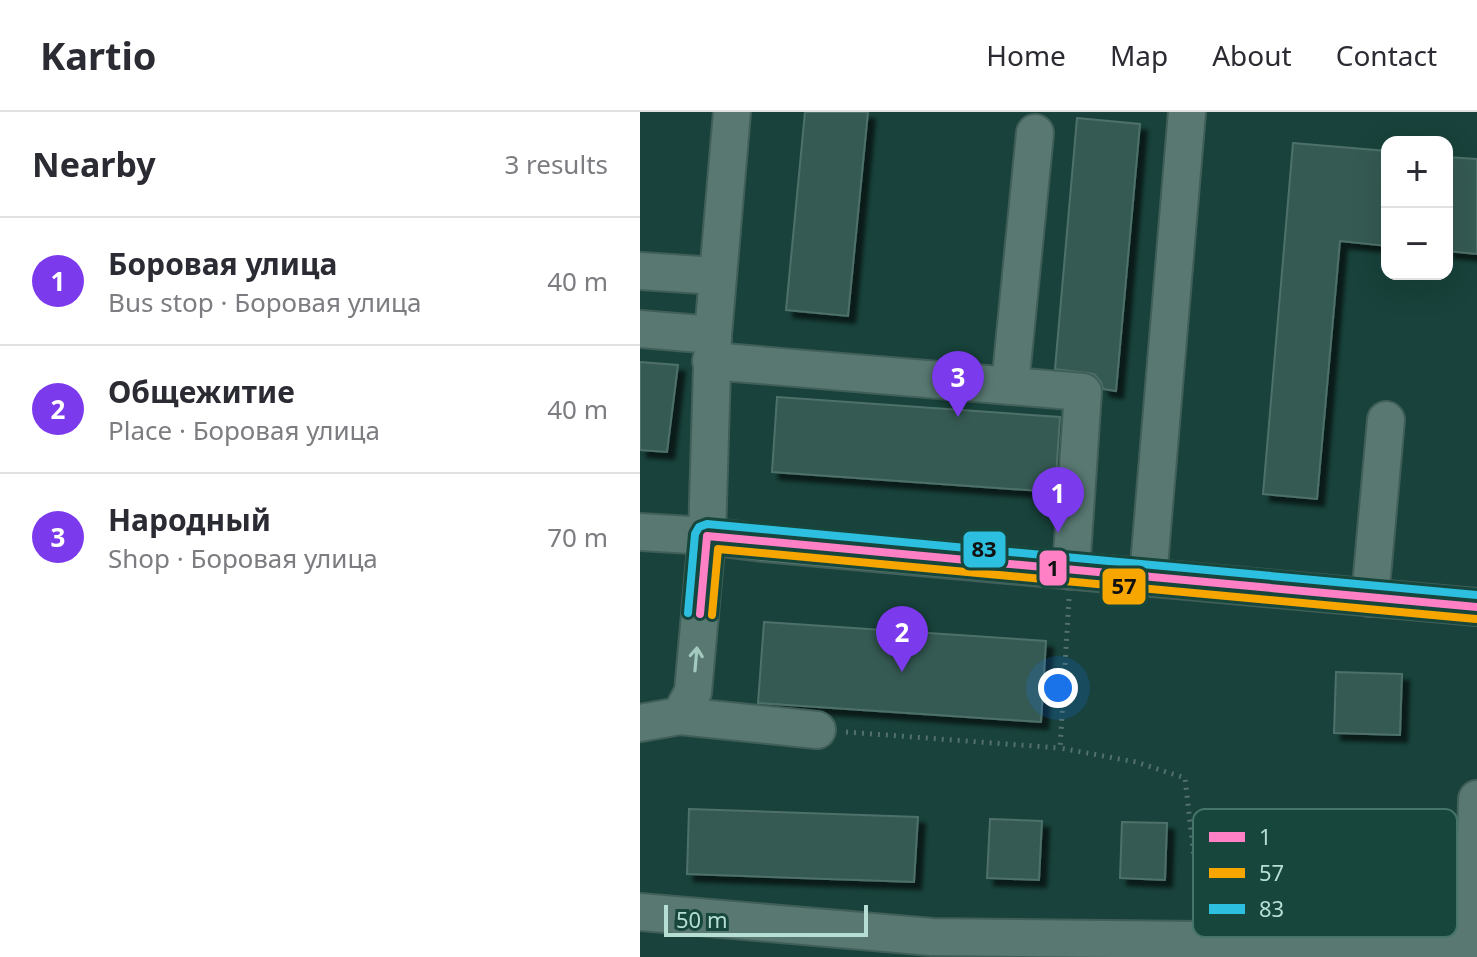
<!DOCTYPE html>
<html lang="en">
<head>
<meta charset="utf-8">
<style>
  body { margin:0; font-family:"Noto Sans",sans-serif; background:#f2f2f3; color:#2b2b33 }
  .controls { position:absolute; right:24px; top:24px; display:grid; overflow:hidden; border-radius:16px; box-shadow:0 8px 32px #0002 }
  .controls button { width:72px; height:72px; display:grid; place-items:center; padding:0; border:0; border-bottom:2px solid #e1e1e2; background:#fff; color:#2b2b33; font:40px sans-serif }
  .scale { position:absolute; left:24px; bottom:20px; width:204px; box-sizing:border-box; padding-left:8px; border:4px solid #b6ded3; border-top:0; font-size:22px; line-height:28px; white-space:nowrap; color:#b6ded3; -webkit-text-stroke:6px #17463c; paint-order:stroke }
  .you { position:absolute; left:418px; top:576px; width:28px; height:28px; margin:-20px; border:6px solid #fff; border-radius:50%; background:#1a73e8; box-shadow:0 0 0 12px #1a73e833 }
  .badge { display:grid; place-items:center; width:52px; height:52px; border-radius:50%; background:#7c3aed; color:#fff; font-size:26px; font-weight:700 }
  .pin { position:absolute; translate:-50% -66px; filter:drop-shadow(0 2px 4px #0008) }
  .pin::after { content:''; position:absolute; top:42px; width:28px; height:24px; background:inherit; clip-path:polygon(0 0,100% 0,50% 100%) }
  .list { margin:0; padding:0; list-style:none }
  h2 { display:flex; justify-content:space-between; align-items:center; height:104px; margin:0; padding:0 32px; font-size:34px }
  h2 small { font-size:26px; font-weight:400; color:#7c7c81 }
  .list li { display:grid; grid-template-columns:52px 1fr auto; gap:24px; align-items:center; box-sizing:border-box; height:128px; padding:0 32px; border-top:2px solid #e1e1e2 }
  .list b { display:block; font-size:30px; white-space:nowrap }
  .list p { margin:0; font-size:26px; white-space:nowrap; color:#7c7c81 }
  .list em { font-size:26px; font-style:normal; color:#7c7c81 }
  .map { position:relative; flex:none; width:837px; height:845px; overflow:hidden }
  header { display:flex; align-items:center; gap:48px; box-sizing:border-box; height:112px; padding:0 40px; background:#fff; border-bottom:2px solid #e1e1e2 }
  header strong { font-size:38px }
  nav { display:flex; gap:44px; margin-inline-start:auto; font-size:28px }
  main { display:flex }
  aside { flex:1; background:#fff }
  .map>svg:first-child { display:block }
</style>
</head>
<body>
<header>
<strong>Kartio</strong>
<nav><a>Home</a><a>Map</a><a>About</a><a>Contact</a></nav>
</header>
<main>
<aside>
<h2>Nearby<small>3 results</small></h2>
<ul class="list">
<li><span class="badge">1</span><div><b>Боровая улица</b><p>Bus stop · Боровая улица</p></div><em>40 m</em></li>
<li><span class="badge">2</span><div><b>Общежитие</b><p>Place · Боровая улица</p></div><em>40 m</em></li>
<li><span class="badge">3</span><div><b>Народный</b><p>Shop · Боровая улица</p></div><em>70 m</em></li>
</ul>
</aside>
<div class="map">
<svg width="837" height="845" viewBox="0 0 837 845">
  <defs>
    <filter id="shadow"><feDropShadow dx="7" dy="7" stdDeviation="2" flood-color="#0009"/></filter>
  </defs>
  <rect width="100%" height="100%" fill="#18423b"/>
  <g fill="#355a52" stroke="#4e716a" stroke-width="2" filter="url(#shadow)">
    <path d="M 165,0 L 228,0 L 208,204 L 146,198 Z"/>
    <path d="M 437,6 L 500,12 L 476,279 L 463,277 L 461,270 L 454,262 L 415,257 Z"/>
    <path d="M 653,31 L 747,39 L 747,134 L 700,129 L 677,387 L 623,382 Z"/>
    <path d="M 807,45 L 837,47 L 837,142 L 807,139 Z"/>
    <path d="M 0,250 L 38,253 L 27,340 L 0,338 Z"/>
    <path d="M 137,285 L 420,305 L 415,380 L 132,360 Z"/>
    <path d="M 124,510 L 406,529 L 401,610 L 118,591 Z"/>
    <path d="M 696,560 L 762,562 L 760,623 L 694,621 Z"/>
    <path d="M 49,697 L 278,705 L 274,770 L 47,762 Z"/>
    <path d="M 350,707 L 402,709 L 399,768 L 347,766 Z"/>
    <path d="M 482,710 L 527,711 L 525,768 L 480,766 Z"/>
  </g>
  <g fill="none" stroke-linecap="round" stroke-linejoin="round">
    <g stroke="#405f58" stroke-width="40">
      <g id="minor">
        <path d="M 0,159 L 77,164"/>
        <path d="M 0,217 L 73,223 L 67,424 L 53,580 L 40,604 L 0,611"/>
        <path d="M 73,223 L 92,0"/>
        <path d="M 71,249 L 443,280 L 431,459"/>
        <path d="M 370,274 L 395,21"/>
        <path d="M 0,420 L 67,424 L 122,431 L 837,495"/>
        <path d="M 508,466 L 547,0"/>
        <path d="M 730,486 L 746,308"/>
        <path d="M 40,604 L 177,618"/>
        <path d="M 0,800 L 292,825 L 837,831"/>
        <path d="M 833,845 L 837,687"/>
      </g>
    </g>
    <g stroke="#53716b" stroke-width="5" stroke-dasharray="2 6" stroke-linecap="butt">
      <path d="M 429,487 L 420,636 L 496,650 L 545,666 L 560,798"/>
      <path d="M 206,620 L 420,636"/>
    </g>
    <use href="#minor" stroke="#587871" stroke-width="36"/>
    <g stroke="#17463c" stroke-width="14">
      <path id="bus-1" d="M 60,502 L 67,424 L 837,495"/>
    </g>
    <g stroke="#17463c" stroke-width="14">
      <path id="bus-2" d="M 72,503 L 78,437 L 836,507"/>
    </g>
    <g stroke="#17463c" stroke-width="14">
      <path id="bus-3" d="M 48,501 L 55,422 L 59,415 L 67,412 L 837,483"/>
    </g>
    <use href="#bus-1" stroke="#ff80c5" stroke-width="8"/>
    <use href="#bus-2" stroke="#f7a600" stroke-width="8"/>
    <use href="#bus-3" stroke="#2dbfdf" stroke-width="8"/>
  </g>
  <defs><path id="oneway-shaft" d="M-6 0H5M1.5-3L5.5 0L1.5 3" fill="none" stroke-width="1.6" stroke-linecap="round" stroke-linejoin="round" transform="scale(2)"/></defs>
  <use stroke="#a3cabf" href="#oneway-shaft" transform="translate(56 547) rotate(-85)"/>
  <rect x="553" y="697" width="264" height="128" rx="12" fill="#17463c" stroke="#477469" stroke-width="2"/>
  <rect x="569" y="720" width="36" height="10" fill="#ff80c5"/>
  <rect x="569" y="756" width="36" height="10" fill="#f7a600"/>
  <rect x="569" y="792" width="36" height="10" fill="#2dbfdf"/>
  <g font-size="22" fill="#b6ded3">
    <text x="619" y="733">1</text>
    <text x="619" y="769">57</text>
    <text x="619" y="805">83</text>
  </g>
  <g stroke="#17463c" stroke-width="3">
    <rect x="322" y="418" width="45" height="39" rx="8" fill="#2dbfdf"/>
    <rect x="398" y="437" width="30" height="38" rx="8" fill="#ff80c5"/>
    <rect x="461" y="455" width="46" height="39" rx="8" fill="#f7a600"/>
  </g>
  <g font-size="22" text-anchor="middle" font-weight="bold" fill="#111">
    <text x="344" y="445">83</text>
    <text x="413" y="464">1</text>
    <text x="484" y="482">57</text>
  </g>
</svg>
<div class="controls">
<button>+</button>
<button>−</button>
</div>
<div class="scale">50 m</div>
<div class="you"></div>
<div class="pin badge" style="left:418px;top:421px">1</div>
<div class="pin badge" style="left:262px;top:560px">2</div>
<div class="pin badge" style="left:318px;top:305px">3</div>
</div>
</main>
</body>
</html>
